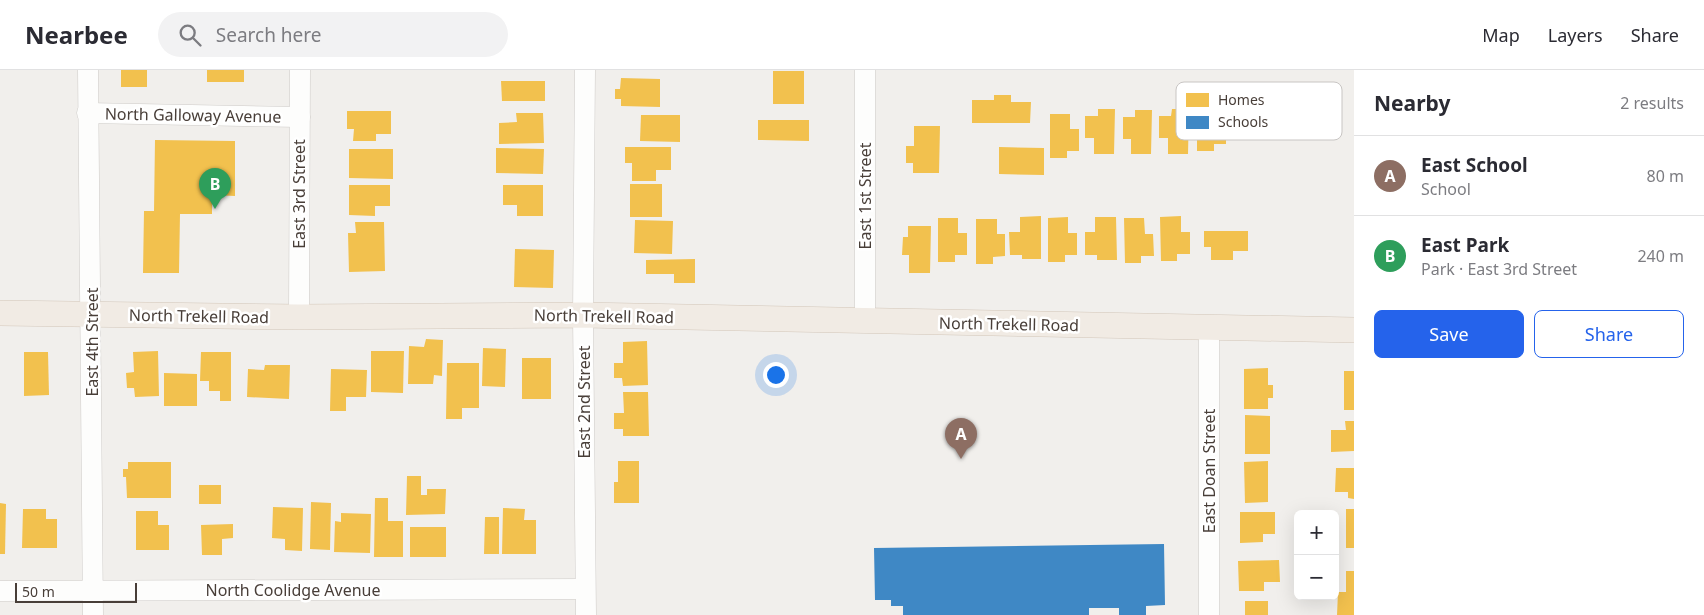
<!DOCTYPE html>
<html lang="en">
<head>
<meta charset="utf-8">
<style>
  body { margin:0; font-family:"Noto Sans",sans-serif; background:#f2f2f3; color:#2b2b33 }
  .controls { position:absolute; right:15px; bottom:15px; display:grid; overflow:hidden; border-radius:8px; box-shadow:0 5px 20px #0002 }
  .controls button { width:45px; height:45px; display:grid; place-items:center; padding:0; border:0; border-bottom:1px solid #e1e1e2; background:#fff; color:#2b2b33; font:25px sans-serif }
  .scale { position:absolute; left:15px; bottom:12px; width:122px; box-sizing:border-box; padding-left:5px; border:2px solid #483e38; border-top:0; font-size:14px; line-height:18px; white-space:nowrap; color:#483e38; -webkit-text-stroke:4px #fff; paint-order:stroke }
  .you { position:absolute; left:775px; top:304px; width:18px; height:18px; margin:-12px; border:4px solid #fff; border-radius:50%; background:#1a73e8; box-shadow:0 0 0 8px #1a73e833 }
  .badge { display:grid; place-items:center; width:32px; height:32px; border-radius:50%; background:#2563eb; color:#fff; font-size:16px; font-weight:700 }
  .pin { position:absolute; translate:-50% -41px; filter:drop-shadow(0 1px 2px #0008) }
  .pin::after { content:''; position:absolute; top:26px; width:18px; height:15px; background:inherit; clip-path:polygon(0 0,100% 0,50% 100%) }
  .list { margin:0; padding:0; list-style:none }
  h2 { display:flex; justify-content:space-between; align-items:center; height:65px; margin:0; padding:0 20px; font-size:21px }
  h2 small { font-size:16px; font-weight:400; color:#7c7c81 }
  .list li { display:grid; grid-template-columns:32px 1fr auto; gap:15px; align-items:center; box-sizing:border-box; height:80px; padding:0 20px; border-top:1px solid #e1e1e2 }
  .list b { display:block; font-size:19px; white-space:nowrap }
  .list p { margin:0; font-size:16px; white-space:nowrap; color:#7c7c81 }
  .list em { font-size:16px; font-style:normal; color:#7c7c81 }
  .actions { display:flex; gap:10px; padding:15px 20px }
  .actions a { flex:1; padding:11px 0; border:1px solid #2563eb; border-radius:8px; text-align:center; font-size:18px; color:#2563eb }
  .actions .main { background:#2563eb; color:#fff }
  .icon { flex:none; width:28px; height:28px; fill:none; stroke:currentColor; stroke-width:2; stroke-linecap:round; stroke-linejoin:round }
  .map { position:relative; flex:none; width:1354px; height:545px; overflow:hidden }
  header { display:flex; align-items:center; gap:30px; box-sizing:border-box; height:70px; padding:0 25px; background:#fff; border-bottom:1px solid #e1e1e2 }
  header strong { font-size:24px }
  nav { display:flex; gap:28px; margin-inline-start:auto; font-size:18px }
  .search { width:350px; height:45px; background:#f2f2f3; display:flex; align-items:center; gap:12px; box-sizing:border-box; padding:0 18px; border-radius:28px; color:#7c7c81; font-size:19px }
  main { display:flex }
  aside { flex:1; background:#fff }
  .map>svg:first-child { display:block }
</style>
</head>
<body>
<header>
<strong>Nearbee</strong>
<div class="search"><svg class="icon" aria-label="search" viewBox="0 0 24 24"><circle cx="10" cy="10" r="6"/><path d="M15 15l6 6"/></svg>Search here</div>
<nav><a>Map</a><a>Layers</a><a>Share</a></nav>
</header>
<main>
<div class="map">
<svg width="1354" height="545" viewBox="0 0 1354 545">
  <rect width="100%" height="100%" fill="#f1efec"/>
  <g fill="#f2c14e">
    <rect x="121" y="0" width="26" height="17"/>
    <rect x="207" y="0" width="37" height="12"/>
    <rect x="773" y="1" width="31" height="33"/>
    <path d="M 621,8 L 660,9 L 660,37 L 621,36 L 621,29 L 615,29 L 615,19 L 620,19 Z"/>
    <path d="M 501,11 L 545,11 L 545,31 L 502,31 Z"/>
    <path d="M 994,25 L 1011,25 L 1011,32 L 1031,32 L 1030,53 L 972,53 L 972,30 L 994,30 Z"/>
    <path d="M 1197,37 L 1217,37 L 1217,52 L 1226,52 L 1226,74 L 1214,74 L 1214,81 L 1197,81 Z"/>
    <path d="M 1098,39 L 1115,39 L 1114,84 L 1094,84 L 1094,68 L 1085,68 L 1085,46 L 1098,46 Z"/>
    <path d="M 1172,39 L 1189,39 L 1188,84 L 1168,84 L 1168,68 L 1159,68 L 1159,46 L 1171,46 Z"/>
    <path d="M 1135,40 L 1152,40 L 1151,84 L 1131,84 L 1131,69 L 1123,69 L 1123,47 L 1135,47 Z"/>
    <path d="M 347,41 L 391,41 L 391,64 L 376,64 L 376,71 L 353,71 L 354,59 L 347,59 Z"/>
    <path d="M 516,43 L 543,43 L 544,73 L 499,74 L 499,53 L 517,52 Z"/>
    <path d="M 1050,44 L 1070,44 L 1070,59 L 1079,59 L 1079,81 L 1067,81 L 1067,88 L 1050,88 Z"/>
    <path d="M 641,45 L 680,45 L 680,72 L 640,71 Z"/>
    <path d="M 758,50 L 809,50 L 809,71 L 758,70 Z"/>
    <path d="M 914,56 L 940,56 L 939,103 L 913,103 L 913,93 L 906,93 L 906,76 L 914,76 Z"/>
    <path d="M 155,70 L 235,71 L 235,126 L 212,125 L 212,144 L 180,144 L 179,203 L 143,203 L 144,141 L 154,141 Z"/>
    <path d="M 625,77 L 671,77 L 671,100 L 656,100 L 656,111 L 632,111 L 632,93 L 625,93 Z"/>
    <path d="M 999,77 L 1044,78 L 1044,105 L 999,104 Z"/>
    <path d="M 496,78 L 544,79 L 543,104 L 496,103 Z"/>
    <path d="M 349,79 L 393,79 L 393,109 L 349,108 Z"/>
    <rect x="630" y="114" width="32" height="33"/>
    <path d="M 349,115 L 390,115 L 390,136 L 375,136 L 375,146 L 349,145 Z"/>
    <path d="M 503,115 L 543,115 L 543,146 L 517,146 L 517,135 L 503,135 Z"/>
    <path d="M 1041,146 L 1041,189 L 1022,189 L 1022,185 L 1010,185 L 1009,162 L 1020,162 L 1020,147 Z"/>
    <path d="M 1181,146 L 1181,162 L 1190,162 L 1190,184 L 1177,184 L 1177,191 L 1161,191 L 1160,147 Z"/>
    <path d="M 1068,147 L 1068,163 L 1077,163 L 1077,185 L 1065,185 L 1065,192 L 1048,192 L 1048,148 Z"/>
    <path d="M 1095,147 L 1116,147 L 1117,190 L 1097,190 L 1097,185 L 1085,185 L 1085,162 L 1095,162 Z"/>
    <path d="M 938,148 L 958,148 L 958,163 L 967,163 L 967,185 L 955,185 L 955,192 L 938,192 Z"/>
    <path d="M 1124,148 L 1144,148 L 1145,164 L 1153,164 L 1154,186 L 1141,186 L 1141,193 L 1125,193 Z"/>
    <path d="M 976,149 L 997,149 L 997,164 L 1005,164 L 1005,186 L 993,187 L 993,194 L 976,194 Z"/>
    <path d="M 635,150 L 673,151 L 672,184 L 634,183 Z"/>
    <path d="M 355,152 L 384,152 L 385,201 L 349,202 L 348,163 L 356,163 Z"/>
    <path d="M 908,156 L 931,156 L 930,203 L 909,203 L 909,185 L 902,185 L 903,167 L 908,167 Z"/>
    <path d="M 1204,161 L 1248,161 L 1248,181 L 1233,181 L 1233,190 L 1211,190 L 1211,177 L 1204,177 Z"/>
    <path d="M 515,179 L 554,180 L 553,218 L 514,217 Z"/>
    <path d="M 695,189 L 695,213 L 674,213 L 674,204 L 646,204 L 646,190 Z"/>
    <path d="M 426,269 L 443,270 L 442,306 L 434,305 L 433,314 L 408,314 L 409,276 L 424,277 Z"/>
    <path d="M 647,271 L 648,315 L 623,316 L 622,308 L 614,308 L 614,293 L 623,293 L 623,272 Z"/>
    <path d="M 483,278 L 506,279 L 505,317 L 482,316 Z"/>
    <path d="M 158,281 L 159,326 L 135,327 L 134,318 L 127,318 L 126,303 L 134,302 L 133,282 Z"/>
    <path d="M 371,281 L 404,281 L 403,323 L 371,322 Z"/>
    <path d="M 24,282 L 48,282 L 49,325 L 24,326 Z"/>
    <path d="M 201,282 L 231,282 L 231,331 L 220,331 L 220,321 L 209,321 L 209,311 L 200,311 Z"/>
    <rect x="522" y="288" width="29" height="41"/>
    <path d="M 447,293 L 479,293 L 479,338 L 462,338 L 462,349 L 446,349 Z"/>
    <path d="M 265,295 L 290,295 L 289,329 L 247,327 L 248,299 L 264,300 Z"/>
    <path d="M 1268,298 L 1268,315 L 1273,315 L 1273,328 L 1268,328 L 1268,339 L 1244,339 L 1244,299 Z"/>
    <path d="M 331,299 L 367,300 L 366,327 L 346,327 L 346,341 L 330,341 Z"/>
    <rect x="1344" y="301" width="10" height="39"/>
    <path d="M 164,303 L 197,304 L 197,336 L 164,336 Z"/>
    <path d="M 623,322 L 648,322 L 649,366 L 623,366 L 623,359 L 614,359 L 614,343 L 624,343 Z"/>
    <path d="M 1245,345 L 1270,346 L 1270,384 L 1245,384 Z"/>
    <path d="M 1345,351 L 1354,351 L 1354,381 L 1331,382 L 1331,360 L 1346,360 Z"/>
    <path d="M 618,391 L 639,391 L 639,433 L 614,433 L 614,412 L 618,412 Z"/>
    <path d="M 1268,391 L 1268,432 L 1245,433 L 1244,392 Z"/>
    <path d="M 128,392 L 171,392 L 171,428 L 127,428 L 126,407 L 123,407 L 123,399 L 128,399 Z"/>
    <path d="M 1336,398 L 1354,398 L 1354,429 L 1348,428 L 1348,422 L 1335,422 Z"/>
    <path d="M 407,406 L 421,406 L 421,425 L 427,425 L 427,419 L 446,419 L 445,444 L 406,445 Z"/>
    <rect x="199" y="415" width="22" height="19"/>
    <path d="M 375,428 L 388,428 L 388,451 L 403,451 L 403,487 L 374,487 Z"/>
    <path d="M 311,432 L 331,433 L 330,480 L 310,479 Z"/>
    <path d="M 0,433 L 6,434 L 5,484 L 0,484 Z"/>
    <path d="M 273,437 L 303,438 L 302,481 L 285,480 L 285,469 L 272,468 Z"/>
    <path d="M 503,438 L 525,439 L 524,450 L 536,450 L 536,484 L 502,484 Z"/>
    <path d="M 23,439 L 46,439 L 46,449 L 57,449 L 57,478 L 22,478 Z"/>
    <rect x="1346" y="439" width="8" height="39"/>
    <path d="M 136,441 L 158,441 L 158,455 L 169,455 L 169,480 L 136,480 Z"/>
    <path d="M 1240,442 L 1275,442 L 1275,464 L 1263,464 L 1263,472 L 1240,473 Z"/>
    <path d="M 341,443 L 371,444 L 370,483 L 334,482 L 335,451 L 341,452 Z"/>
    <path d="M 485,447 L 499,447 L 499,484 L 484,484 Z"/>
    <path d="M 233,454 L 233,468 L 222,469 L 222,485 L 202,485 L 201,455 Z"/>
    <rect x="410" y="457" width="36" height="30"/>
    <path d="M 1279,490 L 1280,512 L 1264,512 L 1264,521 L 1239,521 L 1238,491 Z"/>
    <path d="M 1346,501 L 1354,501 L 1354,545 L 1337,545 L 1338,522 L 1346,522 Z"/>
    <rect x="1245" y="531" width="23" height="14"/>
  </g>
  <path fill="#3f88c5" d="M 1164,474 L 1165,535 L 1146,536 L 1146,545 L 1119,545 L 1119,538 L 1089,538 L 1089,545 L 903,545 L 903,536 L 891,536 L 891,530 L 875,530 L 874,478 Z"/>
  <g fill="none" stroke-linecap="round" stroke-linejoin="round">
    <g stroke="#cecbc8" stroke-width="21">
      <g id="minor">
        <path d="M 88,0 L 93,545"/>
        <path d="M 585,0 L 583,245 L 586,545"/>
        <path d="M 865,0 L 865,252"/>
        <path d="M 87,43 L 300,47"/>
        <path d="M 299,247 L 300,0"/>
        <path d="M 1209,257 L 1209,545"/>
        <path d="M 0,521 L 585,519"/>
      </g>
    </g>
    <g stroke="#d3c7ba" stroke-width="26">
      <path id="major" d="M 0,243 L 299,247 L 583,245 L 1354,260"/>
    </g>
    <use href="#minor" stroke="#fdfdfc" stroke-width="20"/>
    <use href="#major" stroke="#f1ebe4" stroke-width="25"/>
  </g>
  <g text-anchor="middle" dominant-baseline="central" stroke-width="5" stroke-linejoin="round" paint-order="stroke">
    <g font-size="16" fill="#483e38" stroke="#fff">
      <text transform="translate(193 45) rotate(1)">North Galloway Avenue</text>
      <text transform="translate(299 124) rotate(-90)">East 3rd Street</text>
      <text transform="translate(865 126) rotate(-90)">East 1st Street</text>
      <text transform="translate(199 246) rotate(1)">North Trekell Road</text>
      <text transform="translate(604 246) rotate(1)">North Trekell Road</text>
      <text transform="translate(1009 254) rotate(1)">North Trekell Road</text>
      <text transform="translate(92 272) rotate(-90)">East 4th Street</text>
      <text transform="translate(584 332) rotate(-90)">East 2nd Street</text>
      <text transform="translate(1209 401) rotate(-90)">East Doan Street</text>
      <text x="293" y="520">North Coolidge Avenue</text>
    </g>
  </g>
  <rect x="1176" y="12" width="166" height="58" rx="8" fill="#fff" stroke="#c8c5c3" stroke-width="1"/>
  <rect x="1186" y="23" width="23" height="14" fill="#f2c14e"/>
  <rect x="1186" y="46" width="23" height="13" fill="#3f88c5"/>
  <g font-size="14" fill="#483e38">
    <text x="1218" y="35">Homes</text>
    <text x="1218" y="57">Schools</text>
  </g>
</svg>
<div class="controls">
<button>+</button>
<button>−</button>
</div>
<div class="scale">50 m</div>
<div class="you"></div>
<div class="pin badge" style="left:961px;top:389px;background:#8d6e63">A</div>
<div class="pin badge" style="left:215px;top:139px;background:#2e9e5b">B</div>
</div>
<aside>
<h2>Nearby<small>2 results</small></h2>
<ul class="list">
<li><span class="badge" style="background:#8d6e63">A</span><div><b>East School</b><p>School</p></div><em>80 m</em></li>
<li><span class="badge" style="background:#2e9e5b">B</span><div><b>East Park</b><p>Park · East 3rd Street</p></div><em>240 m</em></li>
</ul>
<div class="actions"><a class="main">Save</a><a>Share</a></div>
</aside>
</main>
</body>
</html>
